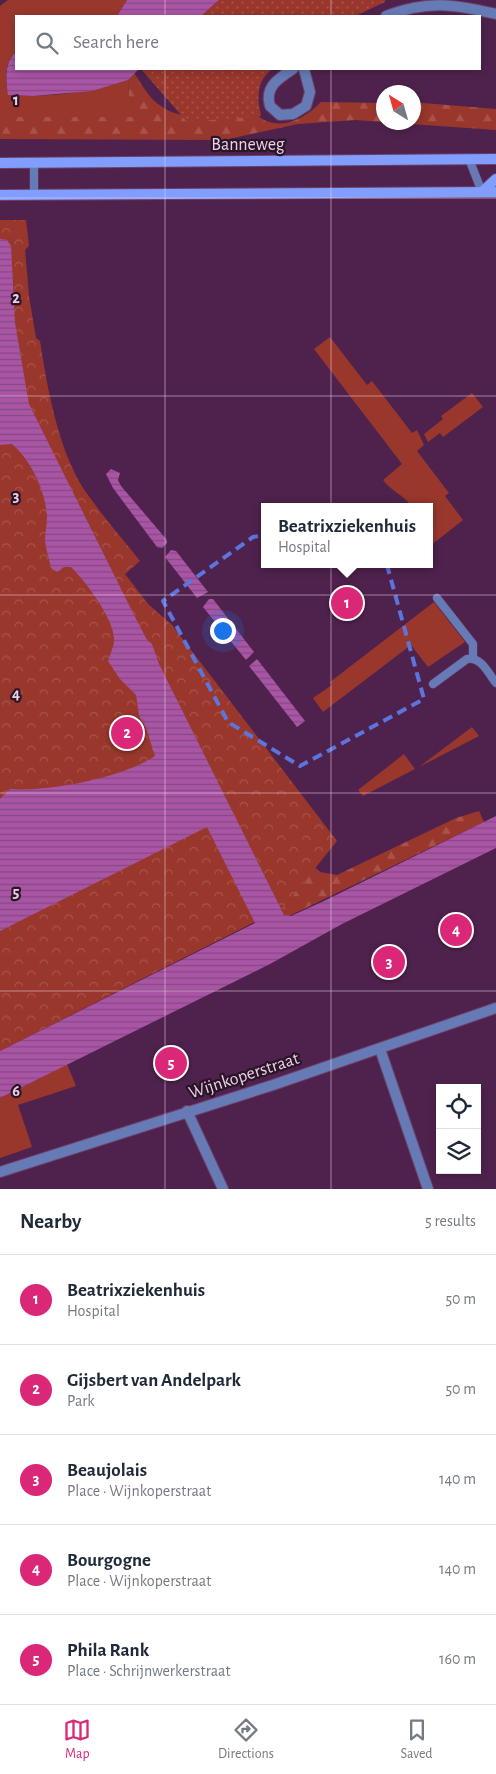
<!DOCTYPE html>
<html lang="en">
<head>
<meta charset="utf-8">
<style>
  body { margin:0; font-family:"Alegreya Sans",sans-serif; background:#f2f2f3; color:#1f2937 }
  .controls { position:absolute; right:15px; bottom:15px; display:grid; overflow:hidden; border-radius:0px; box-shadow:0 2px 8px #0003 }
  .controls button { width:45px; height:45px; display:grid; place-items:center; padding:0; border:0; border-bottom:1px solid #e0e1e3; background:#fff; color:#1f2937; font:25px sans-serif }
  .compass { position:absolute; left:376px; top:85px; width:45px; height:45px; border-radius:50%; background:#fff; box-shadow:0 2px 8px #0003; rotate:323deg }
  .you { position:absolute; left:222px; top:630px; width:18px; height:18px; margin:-12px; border:4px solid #fff; border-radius:50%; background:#1a73e8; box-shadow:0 0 0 8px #1a73e833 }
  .badge { display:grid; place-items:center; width:32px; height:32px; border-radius:50%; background:#db2777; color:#fff; font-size:16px; font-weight:700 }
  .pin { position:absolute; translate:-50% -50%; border:2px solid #fff; box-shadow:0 1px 5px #0006 }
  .popup { position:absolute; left:261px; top:503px; width:172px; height:65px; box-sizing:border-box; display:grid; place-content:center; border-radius:0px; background:#fff; filter:drop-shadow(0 1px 4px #0005); font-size:16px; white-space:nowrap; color:#747a83 }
  .popup b { font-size:19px; color:#1f2937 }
  .popup::after { content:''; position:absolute; left:50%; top:100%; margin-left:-10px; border:10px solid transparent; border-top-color:#fff }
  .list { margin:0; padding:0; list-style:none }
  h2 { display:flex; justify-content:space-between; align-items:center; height:65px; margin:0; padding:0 20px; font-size:21px }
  h2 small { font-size:16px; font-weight:400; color:#747a83 }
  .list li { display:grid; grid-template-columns:32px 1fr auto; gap:15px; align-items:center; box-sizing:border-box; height:90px; padding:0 20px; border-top:1px solid #e0e1e3 }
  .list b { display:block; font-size:19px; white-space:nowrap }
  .list p { margin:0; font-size:16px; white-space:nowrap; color:#747a83 }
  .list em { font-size:16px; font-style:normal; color:#747a83 }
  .icon { flex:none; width:28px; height:28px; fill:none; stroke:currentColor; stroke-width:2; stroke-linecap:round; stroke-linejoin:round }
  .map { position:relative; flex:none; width:496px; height:1189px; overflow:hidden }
  .search { position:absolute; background:#fff; box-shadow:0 2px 8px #0003; left:15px; right:15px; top:15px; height:55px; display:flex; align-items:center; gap:12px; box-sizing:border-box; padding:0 18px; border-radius:0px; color:#747a83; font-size:19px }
  .sheet { height:515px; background:#fff }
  nav { display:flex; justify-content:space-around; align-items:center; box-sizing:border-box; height:70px; border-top:1px solid #e0e1e3; background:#fff; font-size:14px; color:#747a83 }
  nav a { display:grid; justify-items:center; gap:2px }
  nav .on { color:#db2777 }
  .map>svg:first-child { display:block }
</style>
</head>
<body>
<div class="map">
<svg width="496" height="1189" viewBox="0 0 496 1189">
  <defs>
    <pattern id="forest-firs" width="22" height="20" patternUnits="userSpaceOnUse" patternTransform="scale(1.25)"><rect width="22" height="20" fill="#99372c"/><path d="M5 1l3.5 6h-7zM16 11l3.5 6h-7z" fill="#a7534b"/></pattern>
    <pattern id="park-crowns" width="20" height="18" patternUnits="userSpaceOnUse" patternTransform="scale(1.25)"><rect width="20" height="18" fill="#99372c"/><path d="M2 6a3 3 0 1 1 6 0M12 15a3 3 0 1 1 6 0" fill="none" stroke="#a7534b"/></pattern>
    <pattern id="garden-dots" width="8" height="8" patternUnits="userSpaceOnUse" patternTransform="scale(1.25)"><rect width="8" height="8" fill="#99372c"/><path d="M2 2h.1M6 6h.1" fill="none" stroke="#a7534b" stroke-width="1.8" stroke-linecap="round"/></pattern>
    <pattern id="water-rules" width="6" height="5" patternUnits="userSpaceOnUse" patternTransform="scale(1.25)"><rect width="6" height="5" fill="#aa54a5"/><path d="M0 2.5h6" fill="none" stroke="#824b7f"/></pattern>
  </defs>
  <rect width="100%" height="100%" fill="#4f224d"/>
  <g fill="#99372c">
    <path d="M 8,0 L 127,0 L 117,16 L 16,16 L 16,52 C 4,63 5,79 9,95 C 51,98 88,92 128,80 L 129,97 L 142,117 L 0,117 L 0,6 Z"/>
    <path d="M 330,337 L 367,385 L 372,381 L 412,433 L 417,430 L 424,445 L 417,451 L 449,493 L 445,496 L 463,520 L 430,546 L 430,507 L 412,507 C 404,495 391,491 383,480 L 402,464 L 314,349 Z"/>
    <path d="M 472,393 L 483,407 L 443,437 L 440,433 L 428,442 L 424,434 L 443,419 L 441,416 Z"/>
    <path d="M 434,602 L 465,642 L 428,667 L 411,645 L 323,712 L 313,698 L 332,685 L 330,682 Z"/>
    <path d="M 472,727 L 479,736 L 419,767 Z"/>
    <path d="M 404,754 L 415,769 L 363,796 L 358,790 Z"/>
    <path d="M 67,1064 L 76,1086 L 18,1105 L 32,1147 L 0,1158 L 0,1098 Z"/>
  </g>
  <g fill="url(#forest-firs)">
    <path d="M 134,73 C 142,84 149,99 161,106 C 187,125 223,113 251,108 C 270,135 301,123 321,102 L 383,103 L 384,122 L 414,122 L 414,103 L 423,103 L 496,109 L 496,130 L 355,120 L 298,124 L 224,140 L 0,139 L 0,117 L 141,117 L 129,97 L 128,80 Z"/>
    <path d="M 479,811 L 484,822 L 287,917 L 284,915 L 255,855 L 298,850 L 320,872 L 337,875 L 456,818 Z"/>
  </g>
  <path fill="url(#park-crowns)" d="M 0,220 L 26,220 L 29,246 L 25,250 L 29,296 L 36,338 L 40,341 C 47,387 58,448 83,488 C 100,513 121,537 140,561 L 125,574 L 148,604 L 172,625 L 337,841 L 284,907 L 0,1051 Z"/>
  <g fill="url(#garden-dots)">
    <path d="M 219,0 L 385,0 L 385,2 L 355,16 L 201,16 Z"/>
    <path d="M 141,69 L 272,69 C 256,82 257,97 261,116 L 187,122 Z"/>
  </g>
  <g fill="url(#water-rules)">
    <path d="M 127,0 L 219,0 L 201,16 L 117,16 Z"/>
    <path d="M 16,52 L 16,69 L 139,69 L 128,80 L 92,91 L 33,96 L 8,95 C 6,79 4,63 16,52 Z"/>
    <path d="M 0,239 L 7,240 L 11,246 L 15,323 L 29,404 L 133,613 L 147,640 L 152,644 L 159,664 L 284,915 L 291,916 L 324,901 L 496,816 L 496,848 L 342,924 L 270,964 L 0,1098 L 0,1051 L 255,923 L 207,827 L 0,931 L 0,799 L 10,789 C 47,792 123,778 155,756 L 146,728 L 139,716 L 136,695 L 120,679 L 108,661 C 110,655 113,648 114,642 C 116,621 86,582 71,567 L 64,567 L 57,572 L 51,568 C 49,559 46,550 45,541 C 45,533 47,525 47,517 C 46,492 31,460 12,444 L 0,445 Z"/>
    <path d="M 111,469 L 120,473 L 118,480 L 121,486 L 167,540 L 167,543 L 162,548 L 157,547 L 113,488 L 106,474 Z"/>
    <path d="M 171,550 L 176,551 L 208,592 L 197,598 L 165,557 Z"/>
    <path d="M 209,599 L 213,599 L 254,652 L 246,660 L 203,607 Z"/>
    <path d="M 257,659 L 305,721 L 297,727 L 249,666 Z"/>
  </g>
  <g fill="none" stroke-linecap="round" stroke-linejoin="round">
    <g stroke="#6b4169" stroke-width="9">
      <g id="service">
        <path d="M 469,159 L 482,192"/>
        <path d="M 34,195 L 34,163"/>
        <path d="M 437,598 L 473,644 L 473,658"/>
        <path d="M 433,684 L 467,659 C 481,656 488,673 496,683"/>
      </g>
    </g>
    <g stroke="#6b4169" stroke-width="12">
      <g id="minor">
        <path d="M 386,16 C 428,0 453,4 496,14"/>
        <path d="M 293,69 C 279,78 264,87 270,106 L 280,115 L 293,114 L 306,106 L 310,92 L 304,69"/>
        <path d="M 380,1049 L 428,1189"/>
        <path d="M 187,1111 L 223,1189"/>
        <path d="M 0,1172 L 273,1085 L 496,1008"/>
      </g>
    </g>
    <g stroke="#6b4169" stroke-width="12">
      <g id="secondary">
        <path d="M 0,163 L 496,159"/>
        <path d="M 482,192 L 496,179"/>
        <path d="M 0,195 L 496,192"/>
      </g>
    </g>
    <use href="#service" stroke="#667ab6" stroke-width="8"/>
    <use href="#minor" stroke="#667ab6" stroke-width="10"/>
    <use href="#secondary" stroke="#819eff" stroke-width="10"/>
  </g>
  <path fill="none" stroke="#5b75dd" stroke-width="4" stroke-dasharray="10 6" stroke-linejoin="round" d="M 374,518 L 424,699 L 300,766 L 228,722 L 163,601 L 253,537 Z"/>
  <path fill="none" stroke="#ecd0e9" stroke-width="1" stroke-opacity="0.55" d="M 165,0 L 165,16M 331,0 L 331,16M 165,69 L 165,1189M 331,69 L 331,1189M 0,198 L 496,198M 0,396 L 496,396M 0,595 L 496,595M 0,793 L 496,793M 0,991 L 496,991"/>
  <g text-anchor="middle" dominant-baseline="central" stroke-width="4.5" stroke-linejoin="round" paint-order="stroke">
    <g font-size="18" fill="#ecd0e9" stroke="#2a1528">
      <text x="248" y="145">Banneweg</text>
      <text transform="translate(244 1076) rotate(-18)">Wijnkoperstraat</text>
    </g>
  </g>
  <g font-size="16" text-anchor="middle" font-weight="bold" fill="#ecd0e9" stroke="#2a1528" stroke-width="4.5" stroke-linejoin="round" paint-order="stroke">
    <text x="16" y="105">1</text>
    <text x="16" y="303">2</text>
    <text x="16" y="501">3</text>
    <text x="16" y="699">4</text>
    <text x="16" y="897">5</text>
    <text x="16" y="1096">6</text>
  </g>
</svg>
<div class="controls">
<button><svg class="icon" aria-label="locate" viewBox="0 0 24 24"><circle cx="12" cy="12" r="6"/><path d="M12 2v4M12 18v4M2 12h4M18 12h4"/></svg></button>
<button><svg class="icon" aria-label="layers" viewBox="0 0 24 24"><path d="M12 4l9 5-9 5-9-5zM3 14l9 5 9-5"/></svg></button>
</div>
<svg class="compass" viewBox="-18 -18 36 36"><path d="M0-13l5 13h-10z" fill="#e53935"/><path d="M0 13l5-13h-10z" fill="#747a83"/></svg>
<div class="you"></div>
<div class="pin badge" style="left:347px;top:603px">1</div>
<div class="popup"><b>Beatrixziekenhuis</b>Hospital</div>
<div class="pin badge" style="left:127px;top:733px">2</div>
<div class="pin badge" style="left:389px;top:962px">3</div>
<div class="pin badge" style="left:456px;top:930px">4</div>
<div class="pin badge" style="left:171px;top:1063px">5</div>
<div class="search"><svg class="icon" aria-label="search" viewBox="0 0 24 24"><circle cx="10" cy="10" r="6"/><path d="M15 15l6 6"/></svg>Search here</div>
</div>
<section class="sheet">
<h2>Nearby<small>5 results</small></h2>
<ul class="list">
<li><span class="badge">1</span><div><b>Beatrixziekenhuis</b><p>Hospital</p></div><em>50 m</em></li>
<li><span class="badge">2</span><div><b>Gijsbert van Andelpark</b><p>Park</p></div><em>50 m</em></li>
<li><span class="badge">3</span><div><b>Beaujolais</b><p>Place · Wijnkoperstraat</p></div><em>140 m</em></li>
<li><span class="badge">4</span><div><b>Bourgogne</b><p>Place · Wijnkoperstraat</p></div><em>140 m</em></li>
<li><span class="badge">5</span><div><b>Phila Rank</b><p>Place · Schrijnwerkerstraat</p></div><em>160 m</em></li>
</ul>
</section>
<nav>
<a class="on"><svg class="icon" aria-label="map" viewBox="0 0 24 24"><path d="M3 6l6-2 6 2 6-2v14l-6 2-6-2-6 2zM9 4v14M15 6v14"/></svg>Map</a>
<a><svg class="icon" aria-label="directions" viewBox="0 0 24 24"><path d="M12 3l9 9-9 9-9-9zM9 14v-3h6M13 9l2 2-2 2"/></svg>Directions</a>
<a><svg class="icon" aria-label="saved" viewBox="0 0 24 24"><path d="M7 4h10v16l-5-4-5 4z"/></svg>Saved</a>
</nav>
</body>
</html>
